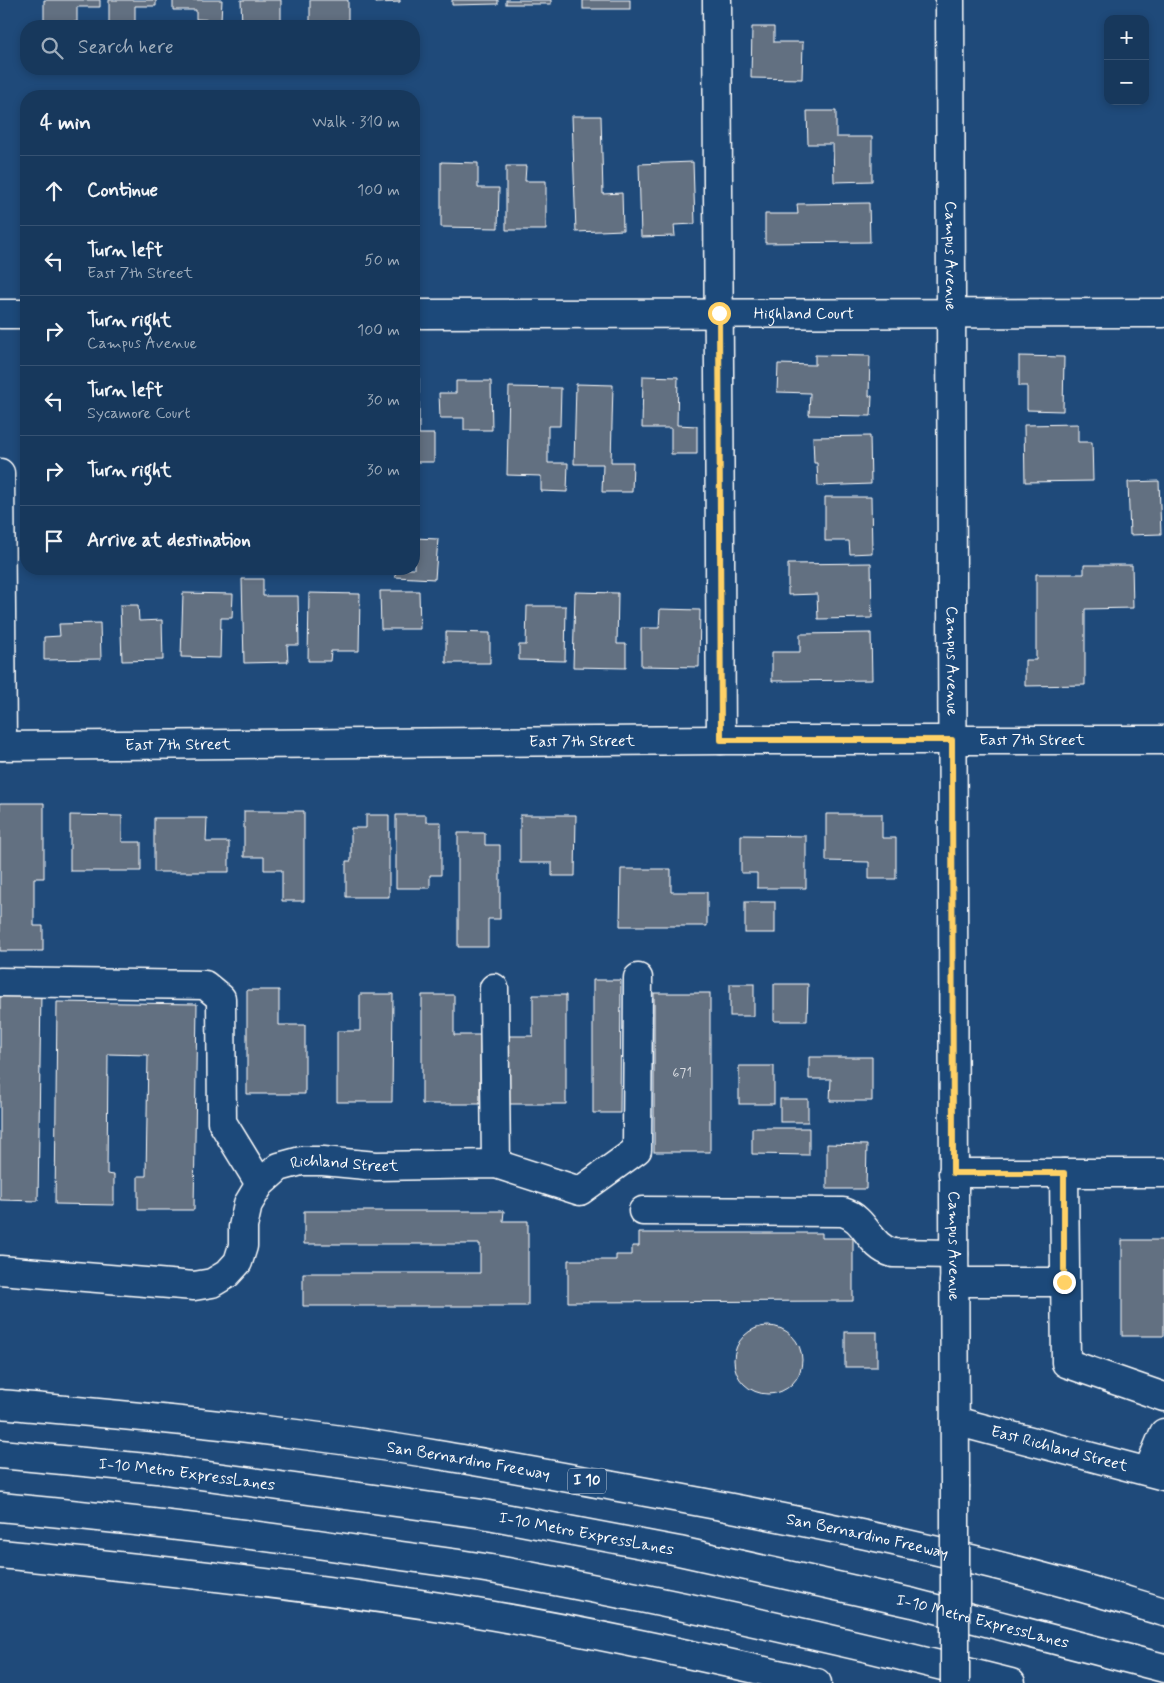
<!DOCTYPE html>
<html lang="en">
<head>
<meta charset="utf-8">
<style>
  body { margin:0; font-family:Mynerve,sans-serif; background:#244365; color:#f1f3f6 }
  .controls { position:absolute; right:15px; top:15px; display:grid; overflow:hidden; border-radius:10px; box-shadow:0 2px 8px #0003 }
  .controls button { width:45px; height:45px; display:grid; place-items:center; padding:0; border:0; border-bottom:1px solid #365272; background:#17385c; color:#f1f3f6; font:25px sans-serif }
  .stop { position:absolute; width:15px; height:15px; margin:-11px; border:4px solid #ffd166; border-radius:50%; background:#fff }
  .stop.end { background:#ffd166; border-color:#fff; box-shadow:0 1px 5px #0008 }
  .list { margin:0; padding:0; list-style:none }
  h2 { display:flex; justify-content:space-between; align-items:center; height:65px; margin:0; padding:0 20px; font-size:21px }
  h2 small { font-size:16px; font-weight:400; color:#9eacbb }
  .list li { display:grid; grid-template-columns:32px 1fr auto; gap:15px; align-items:center; box-sizing:border-box; height:70px; padding:0 20px; border-top:1px solid #365272 }
  .list b { display:block; font-size:19px; white-space:nowrap }
  .list p { margin:0; font-size:16px; white-space:nowrap; color:#9eacbb }
  .list em { font-size:16px; font-style:normal; color:#9eacbb }
  .icon { flex:none; width:28px; height:28px; fill:none; stroke:currentColor; stroke-width:2; stroke-linecap:round; stroke-linejoin:round }
  .map { position:relative; flex:none; width:1164px; height:1683px; overflow:hidden }
  .search { position:absolute; background:#17385c; box-shadow:0 2px 8px #0003; left:20px; top:20px; width:400px; height:55px; display:flex; align-items:center; gap:12px; box-sizing:border-box; padding:0 18px; border-radius:20px; color:#9eacbb; font-size:19px }
  .panel { position:absolute; background:#17385c; box-shadow:0 2px 8px #0003; left:20px; top:90px; width:400px; height:485px; border-radius:20px }
  .map>svg:first-child { display:block }
</style>
</head>
<body>
<div class="map">
<svg width="1164" height="1683" viewBox="0 0 1164 1683">
  <rect width="100%" height="100%" fill="#1f4a7a"/>
  <filter id="ink" filterUnits="userSpaceOnUse"><feTurbulence type="fractalNoise" baseFrequency=".02" numOctaves="2"/><feDisplacementMap in="SourceGraphic" scale="10" xChannelSelector="R" yChannelSelector="G"/><feConvolveMatrix kernelMatrix="1 2 1 2 8 2 1 2 1" color-interpolation-filters="sRGB"/></filter>
  <g filter="url(#ink)">
    <g fill="#627081" stroke="#fff">
      <path d="M 44,0 L 100,0 L 100,7 L 77,7 L 77,22 L 44,23 Z"/>
      <path d="M 109,0 L 156,0 L 156,6 L 135,6 L 135,26 L 109,26 Z"/>
      <path d="M 173,0 L 222,0 L 221,20 L 196,19 L 196,10 L 173,10 Z"/>
      <path d="M 241,0 L 281,0 L 281,26 L 242,26 Z"/>
      <path d="M 310,0 L 348,0 L 348,25 L 310,24 Z"/>
      <path d="M 375,0 L 400,0 L 400,2 L 376,3 Z"/>
      <path d="M 452,0 L 498,0 L 498,4 L 452,5 Z"/>
      <rect x="506" y="0" width="45" height="4"/>
      <rect x="583" y="0" width="47" height="9"/>
      <path d="M 752,27 L 774,27 L 774,42 L 803,42 L 802,79 L 751,78 Z"/>
      <path d="M 807,111 L 836,111 L 836,137 L 872,137 L 872,181 L 834,182 L 833,144 L 808,144 Z"/>
      <path d="M 572,116 L 601,116 L 603,194 L 622,193 L 623,230 L 576,232 Z"/>
      <path d="M 441,162 L 478,163 L 478,188 L 499,188 L 498,228 L 441,227 Z"/>
      <path d="M 693,162 L 695,224 L 674,225 L 675,236 L 641,237 L 639,164 Z"/>
      <path d="M 506,166 L 526,166 L 525,181 L 546,181 L 546,230 L 506,230 Z"/>
      <path d="M 414,180 L 418,180 L 417,237 L 414,237 Z"/>
      <path d="M 869,203 L 870,242 L 765,243 L 765,214 L 798,214 L 797,204 Z"/>
      <path d="M 815,355 L 870,356 L 869,396 L 872,396 L 871,416 L 809,415 L 810,393 L 777,392 L 778,364 L 815,365 Z"/>
      <path d="M 1019,356 L 1064,357 L 1063,411 L 1027,410 L 1027,386 L 1019,386 Z"/>
      <path d="M 643,376 L 678,377 L 677,425 L 697,426 L 697,454 L 671,454 L 671,428 L 642,428 Z"/>
      <path d="M 414,378 L 419,378 L 419,434 L 434,434 L 434,462 L 414,462 Z"/>
      <path d="M 456,381 L 491,381 L 492,430 L 464,430 L 464,418 L 440,418 L 439,393 L 456,393 Z"/>
      <path d="M 576,384 L 613,385 L 611,462 L 633,462 L 632,492 L 602,492 L 603,464 L 574,464 Z"/>
      <path d="M 509,387 L 561,388 L 560,426 L 548,426 L 548,463 L 568,463 L 567,492 L 541,491 L 541,476 L 507,475 Z"/>
      <path d="M 1078,424 L 1078,442 L 1092,442 L 1093,481 L 1025,482 L 1024,425 Z"/>
      <path d="M 870,436 L 871,484 L 818,486 L 817,463 L 814,463 L 813,437 Z"/>
      <path d="M 1159,481 L 1161,534 L 1130,535 L 1128,482 Z"/>
      <path d="M 825,497 L 871,497 L 872,553 L 850,554 L 849,541 L 825,541 Z"/>
      <path d="M 414,538 L 438,539 L 435,579 L 395,577 L 396,569 L 414,569 Z"/>
      <path d="M 871,563 L 872,618 L 818,619 L 817,594 L 788,595 L 788,564 Z"/>
      <path d="M 1084,565 L 1132,565 L 1133,608 L 1085,609 L 1085,685 L 1025,686 L 1025,660 L 1036,660 L 1036,574 L 1084,574 Z"/>
      <path d="M 242,579 L 263,579 L 263,596 L 298,596 L 299,645 L 287,645 L 288,662 L 244,663 Z"/>
      <path d="M 380,591 L 419,591 L 420,629 L 381,629 Z"/>
      <path d="M 575,592 L 618,593 L 617,644 L 626,644 L 626,668 L 573,667 Z"/>
      <path d="M 183,593 L 233,594 L 232,618 L 221,618 L 220,658 L 181,657 Z"/>
      <path d="M 309,593 L 360,594 L 359,651 L 331,651 L 330,661 L 308,661 Z"/>
      <path d="M 120,605 L 138,605 L 139,621 L 162,620 L 163,660 L 122,661 Z"/>
      <path d="M 527,606 L 566,606 L 565,661 L 519,660 L 519,645 L 526,645 Z"/>
      <path d="M 660,609 L 700,610 L 699,667 L 641,666 L 641,628 L 659,628 Z"/>
      <path d="M 100,623 L 101,659 L 44,660 L 44,637 L 60,636 L 59,624 Z"/>
      <path d="M 446,632 L 490,633 L 490,663 L 446,663 Z"/>
      <path d="M 871,633 L 872,680 L 772,681 L 772,652 L 800,652 L 800,634 Z"/>
      <path d="M 0,803 L 44,803 L 44,878 L 34,878 L 34,926 L 43,926 L 43,951 L 0,951 Z"/>
      <path d="M 244,811 L 304,811 L 304,901 L 282,901 L 282,870 L 264,870 L 264,857 L 244,857 Z"/>
      <path d="M 826,814 L 882,814 L 882,838 L 896,838 L 896,879 L 869,879 L 869,862 L 826,861 Z"/>
      <path d="M 70,815 L 122,816 L 122,842 L 141,842 L 141,871 L 70,871 Z"/>
      <path d="M 366,815 L 389,815 L 389,897 L 346,897 L 346,861 L 351,861 L 351,828 L 366,828 Z"/>
      <path d="M 396,815 L 426,815 L 426,822 L 441,822 L 441,875 L 430,875 L 430,888 L 396,888 Z"/>
      <path d="M 520,815 L 576,815 L 575,876 L 552,876 L 552,863 L 520,863 Z"/>
      <path d="M 154,818 L 207,818 L 206,842 L 229,842 L 229,872 L 154,872 Z"/>
      <path d="M 458,833 L 485,833 L 485,845 L 500,845 L 500,919 L 488,919 L 488,947 L 458,947 Z"/>
      <path d="M 741,835 L 806,836 L 806,888 L 757,888 L 757,873 L 741,873 Z"/>
      <path d="M 621,869 L 671,869 L 671,892 L 707,892 L 707,926 L 620,926 Z"/>
      <rect x="745" y="902" width="30" height="31"/>
      <path d="M 593,980 L 621,980 L 620,1113 L 593,1113 Z"/>
      <rect x="730" y="984" width="24" height="32"/>
      <path d="M 774,984 L 808,984 L 807,1021 L 774,1021 Z"/>
      <path d="M 247,990 L 279,990 L 279,1025 L 305,1025 L 305,1094 L 247,1094 Z"/>
      <path d="M 0,992 L 41,992 L 38,1201 L 0,1200 Z"/>
      <rect x="654" y="993" width="56" height="159"/>
      <path d="M 360,994 L 393,994 L 392,1102 L 337,1102 L 337,1031 L 360,1031 Z"/>
      <path d="M 422,995 L 454,995 L 454,1035 L 480,1035 L 480,1104 L 422,1104 Z"/>
      <path d="M 533,995 L 566,995 L 566,1104 L 509,1104 L 509,1036 L 533,1036 Z"/>
      <path d="M 57,1002 L 197,1004 L 194,1210 L 138,1210 L 138,1176 L 146,1176 L 148,1055 L 108,1054 L 107,1174 L 114,1175 L 114,1205 L 55,1204 Z"/>
      <path d="M 809,1057 L 872,1057 L 872,1101 L 830,1101 L 831,1079 L 809,1079 Z"/>
      <rect x="739" y="1066" width="35" height="38"/>
      <rect x="780" y="1099" width="28" height="23"/>
      <path d="M 752,1128 L 809,1128 L 809,1155 L 752,1154 Z"/>
      <path d="M 827,1144 L 867,1145 L 866,1189 L 827,1189 Z"/>
      <path d="M 304,1211 L 504,1211 L 503,1221 L 528,1221 L 528,1306 L 303,1306 L 303,1273 L 480,1273 L 480,1244 L 304,1244 Z"/>
      <path d="M 639,1233 L 822,1233 L 822,1238 L 853,1238 L 853,1301 L 568,1302 L 568,1260 L 616,1260 L 616,1255 L 632,1255 L 632,1246 L 639,1246 Z"/>
      <rect x="1122" y="1240" width="42" height="96"/>
      <circle cx="768" cy="1360" r="34"/>
      <rect x="845" y="1332" width="32" height="35"/>
    </g>
    <g fill="none" stroke-linecap="round" stroke-linejoin="round">
      <g stroke="#fff" stroke-width="31">
        <g id="minor">
          <path d="M 717,0 L 721,740"/>
          <path id="s1" d="M 950,0 L 955,1485"/>
          <path d="M 0,314 L 26,314"/>
          <path id="s2" d="M 414,314 L 1164,313"/>
          <path d="M 0,473 L 2,746"/>
          <path id="s3" d="M 0,746 L 721,740 L 1164,740"/>
          <path d="M 0,982 L 205,985 L 221,998 L 222,1122 L 260,1184"/>
          <path d="M 494,988 L 496,1164"/>
          <path d="M 953,1173 L 1164,1173"/>
          <path d="M 1064,1173 L 1066,1363 L 1164,1397"/>
          <path d="M 643,1211 L 843,1212 C 867,1219 868,1246 893,1253 L 954,1254"/>
          <path id="s4" d="M 0,1270 L 194,1286 L 212,1283 L 227,1274 L 238,1262 L 243,1246 L 243,1227 L 248,1204 L 260,1184 L 279,1167 L 301,1161 L 323,1161 L 376,1166 L 496,1164 L 580,1191 L 637,1150 L 638,978"/>
          <path d="M 954,1282 L 1064,1282"/>
          <path id="s5" d="M 955,1421 L 1164,1476"/>
          <path d="M 1148,1471 L 1164,1433"/>
        </g>
      </g>
      <g stroke="#fff" stroke-width="31">
        <g id="highway">
          <path id="s6" d="M 0,1404 C 99,1413 198,1421 296,1434 C 402,1447 508,1467 613,1486 C 763,1513 914,1542 1061,1582 C 1096,1591 1130,1602 1164,1612"/>
          <path id="s7" d="M 0,1454 L 157,1469 L 483,1514 L 679,1551 L 913,1603 L 1164,1668"/>
          <path d="M 0,1507 C 127,1519 253,1534 379,1553 C 417,1558 454,1563 491,1569 C 666,1601 839,1639 1011,1683"/>
          <path d="M 0,1554 C 145,1568 290,1584 434,1606 C 562,1626 690,1654 817,1683"/>
        </g>
      </g>
      <use href="#minor" stroke="#1f4a7a" stroke-width="28"/>
      <use href="#highway" stroke="#1f4a7a" stroke-width="28"/>
      <g stroke="#fff" stroke-width="31" stroke-linecap="butt">
        <path id="major-bridge" d="M 955,1485 L 955,1683"/>
      </g>
      <use href="#major-bridge" stroke="#1f4a7a" stroke-width="28"/>
    </g>
  </g>
  <g fill="none" stroke-linecap="round" stroke-linejoin="round" filter="url(#ink)">
    <path stroke="#ffd166" stroke-width="6" d="M 719,313 L 721,740 L 952,740 L 953,1173 L 1064,1173 L 1064,1282"/>
  </g>
  <g text-anchor="middle" dominant-baseline="central" stroke-width="4.5" stroke-linejoin="round" paint-order="stroke">
    <g font-size="14" fill="#d8dbe0">
      <text x="682" y="1073">671</text>
    </g>
    <rect fill="#1f4a7a" stroke="#bcc9d7" stroke-width="1" x="568" y="1468.5" width="38" height="25" rx="4"/>
    <g font-size="15" font-weight="bold" fill="#fff">
      <text x="587" y="1481">I 10</text>
    </g>
    <g font-size="16" fill="#fff" stroke="#1f4a7a">
      <text stroke="none"><textPath href="#s1" startOffset="256">Campus Avenue</textPath></text>
      <text stroke="none"><textPath href="#s2" startOffset="390">Highland Court</textPath></text>
      <text stroke="none"><textPath href="#s1" startOffset="661">Campus Avenue</textPath></text>
      <text stroke="none"><textPath href="#s3" startOffset="1032">East 7th Street</textPath></text>
      <text stroke="none"><textPath href="#s3" startOffset="582">East 7th Street</textPath></text>
      <text stroke="none"><textPath href="#s3" startOffset="178">East 7th Street</textPath></text>
      <text stroke="none"><textPath href="#s4" startOffset="421">Richland Street</textPath></text>
      <text stroke="none"><textPath href="#s1" startOffset="1246">Campus Avenue</textPath></text>
      <text stroke="none"><textPath href="#s5" startOffset="108">East Richland Street</textPath></text>
      <text stroke="none"><textPath href="#s6" startOffset="472">San Bernardino Freeway</textPath></text>
      <text stroke="none"><textPath href="#s7" startOffset="188">I-10 Metro ExpressLanes</textPath></text>
      <text stroke="none"><textPath href="#s7" startOffset="592">I-10 Metro ExpressLanes</textPath></text>
      <text stroke="none"><textPath href="#s6" startOffset="878">San Bernardino Freeway</textPath></text>
      <text stroke="none"><textPath href="#s7" startOffset="998">I-10 Metro ExpressLanes</textPath></text>
    </g>
  </g>
</svg>
<div class="controls">
<button>+</button>
<button>−</button>
</div>
<div class="stop" style="left:719px;top:313px"></div>
<div class="stop end" style="left:1064px;top:1282px"></div>
<div class="search"><svg class="icon" aria-label="search" viewBox="0 0 24 24"><circle cx="10" cy="10" r="6"/><path d="M15 15l6 6"/></svg>Search here</div>
<section class="panel">
<h2>4 min<small>Walk · 310 m</small></h2>
<ul class="list">
<li><svg class="icon" aria-label="ahead" viewBox="0 0 24 24"><path d="M12 20V5M6 11l6-6 6 6"/></svg><div><b>Continue</b></div><em>100 m</em></li>
<li><svg class="icon" aria-label="left" viewBox="0 0 24 24"><path d="M17 20v-9H6M10 6l-5 5 5 5"/></svg><div><b>Turn left</b><p>East 7th Street</p></div><em>50 m</em></li>
<li><svg class="icon" aria-label="right" viewBox="0 0 24 24"><path d="M7 20v-9h11M14 6l5 5-5 5"/></svg><div><b>Turn right</b><p>Campus Avenue</p></div><em>100 m</em></li>
<li><svg class="icon" aria-label="left" viewBox="0 0 24 24"><path d="M17 20v-9H6M10 6l-5 5 5 5"/></svg><div><b>Turn left</b><p>Sycamore Court</p></div><em>30 m</em></li>
<li><svg class="icon" aria-label="right" viewBox="0 0 24 24"><path d="M7 20v-9h11M14 6l5 5-5 5"/></svg><div><b>Turn right</b></div><em>30 m</em></li>
<li><svg class="icon" aria-label="arrive" viewBox="0 0 24 24"><path d="M6 21V4h12l-3 4 3 4H6"/></svg><div><b>Arrive at destination</b></div></li>
</ul>
</section>
</div>
</body>
</html>
